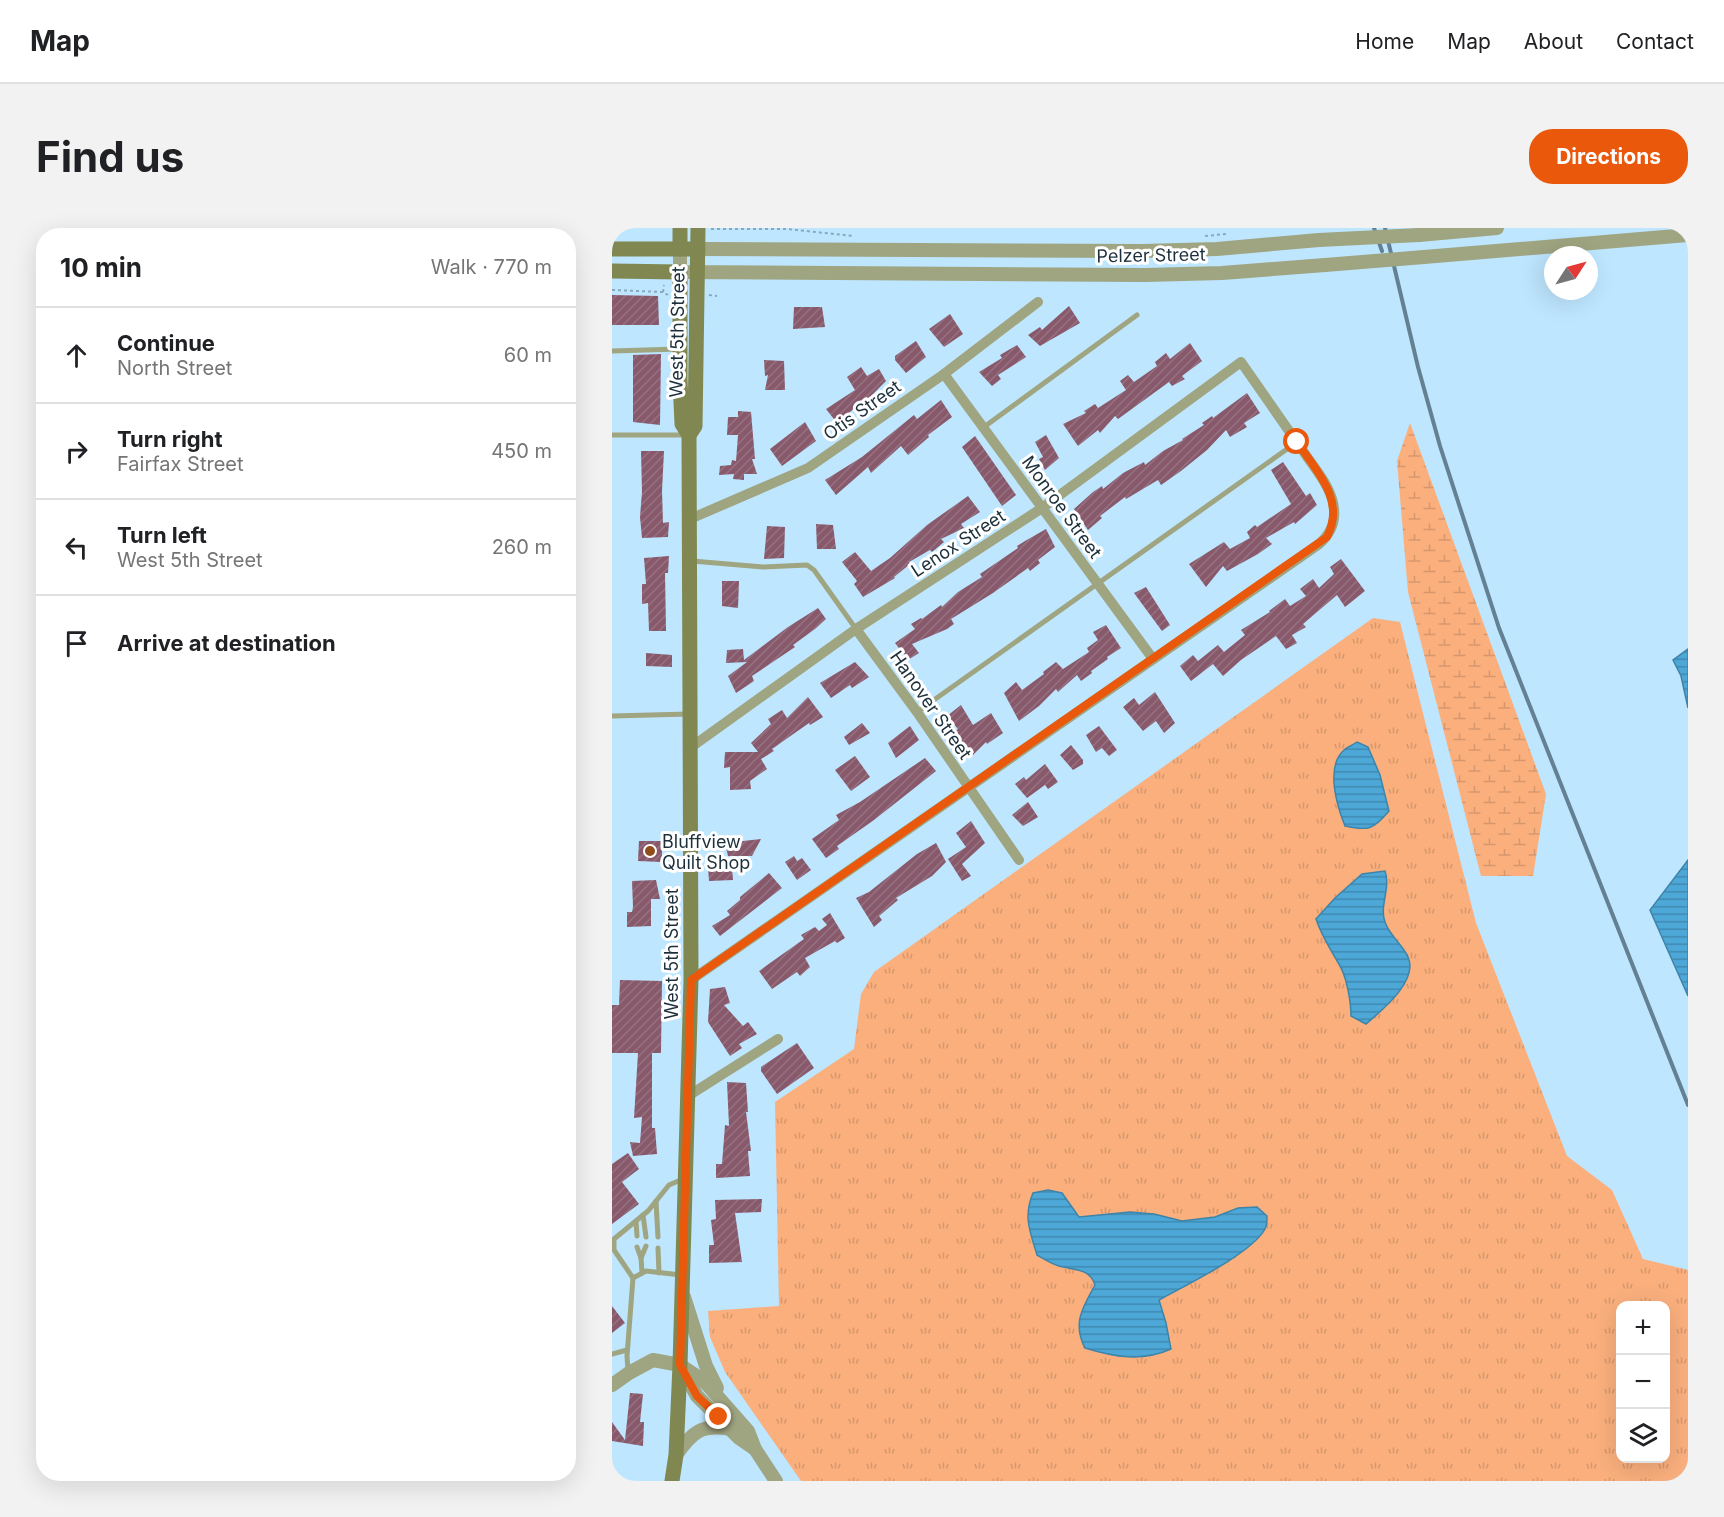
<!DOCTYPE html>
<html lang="en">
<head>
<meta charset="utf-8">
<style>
  body { margin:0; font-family:Inter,sans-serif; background:#f2f2f2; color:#202124 }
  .controls { position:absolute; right:18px; bottom:18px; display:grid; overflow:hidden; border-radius:12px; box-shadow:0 6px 24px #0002 }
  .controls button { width:54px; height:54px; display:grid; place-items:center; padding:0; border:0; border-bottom:2px solid #e0e0e0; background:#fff; color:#202124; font:30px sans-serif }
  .compass { position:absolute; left:932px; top:18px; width:54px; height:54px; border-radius:50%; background:#fff; box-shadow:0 6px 24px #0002; rotate:54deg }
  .stop { position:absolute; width:18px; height:18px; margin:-14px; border:4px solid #ea580c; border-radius:50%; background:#fff }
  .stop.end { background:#ea580c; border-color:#fff; box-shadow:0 2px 6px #0008 }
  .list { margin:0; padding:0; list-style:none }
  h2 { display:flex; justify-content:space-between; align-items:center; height:78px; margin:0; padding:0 24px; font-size:26px }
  h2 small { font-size:20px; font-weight:400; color:#757577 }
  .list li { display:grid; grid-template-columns:39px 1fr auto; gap:18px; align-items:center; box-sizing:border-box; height:96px; padding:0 24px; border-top:2px solid #e0e0e0 }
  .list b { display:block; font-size:22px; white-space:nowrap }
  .list p { margin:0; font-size:20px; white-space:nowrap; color:#757577 }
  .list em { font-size:20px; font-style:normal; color:#757577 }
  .icon { flex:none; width:33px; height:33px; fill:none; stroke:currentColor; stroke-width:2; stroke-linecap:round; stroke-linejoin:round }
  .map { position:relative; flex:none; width:1076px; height:1253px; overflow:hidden; border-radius:24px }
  header { display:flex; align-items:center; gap:36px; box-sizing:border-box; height:84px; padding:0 30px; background:#fff; border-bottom:2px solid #e0e0e0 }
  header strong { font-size:28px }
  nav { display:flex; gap:33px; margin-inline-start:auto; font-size:21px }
  .intro { display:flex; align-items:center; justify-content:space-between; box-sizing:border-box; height:144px; padding:0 36px }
  h1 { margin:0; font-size:42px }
  .button { padding:15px 27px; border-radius:24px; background:#ea580c; color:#fff; font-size:21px; font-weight:700 }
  main { display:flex; gap:36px; padding:0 36px }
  aside { flex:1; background:#fff; border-radius:24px; box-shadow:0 6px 24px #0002 }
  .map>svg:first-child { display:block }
</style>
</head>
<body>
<header>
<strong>Map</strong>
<nav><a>Home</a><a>Map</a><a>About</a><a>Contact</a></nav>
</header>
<div class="intro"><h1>Find us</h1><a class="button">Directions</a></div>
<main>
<aside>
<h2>10 min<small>Walk · 770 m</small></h2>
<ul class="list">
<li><svg class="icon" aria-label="ahead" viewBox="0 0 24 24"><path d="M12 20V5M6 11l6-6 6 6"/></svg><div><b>Continue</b><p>North Street</p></div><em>60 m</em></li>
<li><svg class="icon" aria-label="right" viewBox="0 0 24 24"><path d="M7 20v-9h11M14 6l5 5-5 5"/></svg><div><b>Turn right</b><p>Fairfax Street</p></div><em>450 m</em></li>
<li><svg class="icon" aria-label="left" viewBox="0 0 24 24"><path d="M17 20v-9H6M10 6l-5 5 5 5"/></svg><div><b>Turn left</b><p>West 5th Street</p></div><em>260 m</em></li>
<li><svg class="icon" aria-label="arrive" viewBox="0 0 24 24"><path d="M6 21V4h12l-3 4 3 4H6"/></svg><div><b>Arrive at destination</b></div></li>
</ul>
</aside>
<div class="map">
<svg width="1076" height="1253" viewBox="0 0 1076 1253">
  <defs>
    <pattern id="grass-tufts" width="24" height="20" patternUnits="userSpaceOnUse" patternTransform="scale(1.5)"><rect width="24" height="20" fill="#faaf7d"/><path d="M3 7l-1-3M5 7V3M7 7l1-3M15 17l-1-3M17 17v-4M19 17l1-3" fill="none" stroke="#d6976d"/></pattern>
    <pattern id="wetland-marsh" width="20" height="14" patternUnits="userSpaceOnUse" patternTransform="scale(1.5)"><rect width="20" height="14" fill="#faaf7d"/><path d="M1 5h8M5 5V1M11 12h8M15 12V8" fill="none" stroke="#d6976d"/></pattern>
    <pattern id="water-rules" width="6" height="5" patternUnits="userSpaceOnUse" patternTransform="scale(1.5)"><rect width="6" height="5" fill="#4da8d8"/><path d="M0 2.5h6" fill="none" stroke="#3f89b0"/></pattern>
    <pattern id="building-hatch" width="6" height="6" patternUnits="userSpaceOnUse" patternTransform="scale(1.5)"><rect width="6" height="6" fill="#88586b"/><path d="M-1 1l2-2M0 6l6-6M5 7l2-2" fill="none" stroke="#957281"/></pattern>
  </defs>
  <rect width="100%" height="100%" fill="#bee6ff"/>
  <path fill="url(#grass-tufts)" fill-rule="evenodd" d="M 761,390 L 788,394 L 864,695 L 955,928 L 1000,962 L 1031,1031 L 1076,1042 L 1076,1253 L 189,1253 L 113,1144 L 98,1109 L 96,1083 L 167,1078 L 163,874 L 242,821 L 249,766 L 262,744 ZM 1008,1078 L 1054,1078 L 1054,1230 L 1008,1230 Z"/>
  <path fill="url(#wetland-marsh)" d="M 798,195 L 934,566 L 921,648 L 869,648 L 796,364 L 785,233 Z"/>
  <g fill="url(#water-rules)" stroke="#3e84a9" stroke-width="1.5">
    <path d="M 1076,421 L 1076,480 L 1069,448 L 1061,432 Z"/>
    <path d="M 745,514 L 756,519 L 768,547 L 777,583 C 761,602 756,603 733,598 C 725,578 713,539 732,522 C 735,519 741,517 745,514 Z"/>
    <path d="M 1076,632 L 1076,768 L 1038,682 Z"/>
    <path d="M 773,643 C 779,660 767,678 773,694 C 777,707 791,717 796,729 C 807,753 769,783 754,796 L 739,788 C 739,775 735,750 728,738 C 719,722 710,709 704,691 L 723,670 L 750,646 Z"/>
    <path d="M 436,962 L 450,965 L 467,989 L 518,984 L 542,986 L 570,993 L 603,989 L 626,980 L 645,979 L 655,988 C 655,992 655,998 653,1001 C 639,1026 574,1057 547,1072 L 554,1095 L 559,1121 C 530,1134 502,1129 473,1120 C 460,1095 471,1079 483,1057 C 478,1040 461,1042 447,1038 C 440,1036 432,1031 425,1027 C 418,1003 411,989 421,965 Z"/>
  </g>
  <g fill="url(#building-hatch)">
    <path d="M 0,67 L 46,68 L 47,97 L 0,97 Z"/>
    <path d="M 457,78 L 468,95 L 428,118 L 416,107 L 428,99 L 430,102 Z"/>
    <path d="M 182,79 L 210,79 L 213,99 L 181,101 Z"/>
    <path d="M 338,86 L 351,106 L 332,119 L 317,101 Z"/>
    <path d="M 304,113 L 314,129 L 294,145 L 283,132 L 283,128 Z"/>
    <path d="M 578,115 L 590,133 L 570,148 L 573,151 L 560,158 L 557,154 L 506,191 L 503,188 L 488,205 L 486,202 L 466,218 L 451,196 L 474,185 L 472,183 L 483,176 L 486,180 L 514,162 L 508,153 L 516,147 L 522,154 L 545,138 L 543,134 L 554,125 L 558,131 Z"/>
    <path d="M 405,117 L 414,129 L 386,147 L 389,151 L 380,158 L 367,144 L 390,130 L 388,127 Z"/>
    <path d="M 49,126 L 48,197 L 21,194 L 21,127 Z"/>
    <path d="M 152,132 L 172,133 L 173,162 L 153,162 L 156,147 L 153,148 Z"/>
    <path d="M 249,139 L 255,148 L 267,141 L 274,153 L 251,176 L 250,174 L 225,195 L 214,181 L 243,162 L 235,149 Z"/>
    <path d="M 635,165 L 648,185 L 632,195 L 635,199 L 618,209 L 614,202 L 595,222 L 569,243 L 549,257 L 546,252 L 514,271 L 513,269 L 488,288 L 490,290 L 476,302 L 462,281 L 481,264 L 490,258 L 491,261 L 511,245 L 532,234 L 533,237 L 551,223 L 571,212 L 570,211 L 592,197 L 590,195 L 600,188 L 601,190 Z"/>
    <path d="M 329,172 L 340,189 L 316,207 L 317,209 L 296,227 L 289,218 L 259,245 L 256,239 L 224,267 L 213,252 L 250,229 L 302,187 L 305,191 Z"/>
    <path d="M 126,183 L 139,184 L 143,231 L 140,231 L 145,246 L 132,246 L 132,252 L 121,251 L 122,246 L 107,247 L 108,238 L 119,237 L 120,232 L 124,233 L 126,207 L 115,207 L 116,189 L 126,189 Z"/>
    <path d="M 193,194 L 204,213 L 170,238 L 158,221 Z"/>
    <path d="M 434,207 L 447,230 L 433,242 L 427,231 L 431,229 L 423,214 Z"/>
    <path d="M 363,208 L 404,267 L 390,278 L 350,219 Z"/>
    <path d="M 29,223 L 52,223 L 50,263 L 51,295 L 57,294 L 56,309 L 30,310 L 28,289 L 30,264 Z"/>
    <path d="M 671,234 L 694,268 L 698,265 L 705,277 L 683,296 L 682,294 L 654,310 L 660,316 L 646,326 L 615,343 L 611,338 L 594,359 L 577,336 L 612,314 L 618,321 L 638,310 L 635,304 L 643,297 L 645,299 L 679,276 L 659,242 Z"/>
    <path d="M 356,268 L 368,284 L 349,296 L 352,300 L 329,311 L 332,314 L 320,324 L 318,322 L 297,334 L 298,336 L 282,349 L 283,350 L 251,369 L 242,356 L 245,353 L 230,334 L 243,324 L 259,343 L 278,330 L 315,297 Z"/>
    <path d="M 204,296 L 221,297 L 224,321 L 205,321 Z"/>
    <path d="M 155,298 L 173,299 L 172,330 L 152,331 Z"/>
    <path d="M 434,301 L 443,319 L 426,332 L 428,335 L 418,343 L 416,340 L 381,365 L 339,391 L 342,396 L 335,401 L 300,416 L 307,425 L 296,432 L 283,415 L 303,401 L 299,396 L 309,390 L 310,391 L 329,377 L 330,379 L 346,364 L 370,349 L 368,346 L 406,320 L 405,318 L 413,313 Z"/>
    <path d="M 57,328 L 56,345 L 53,345 L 54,403 L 37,403 L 36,375 L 30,376 L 30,356 L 34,356 L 32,330 Z"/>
    <path d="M 729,331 L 753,363 L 733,379 L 725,367 L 691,396 L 694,399 L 680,407 L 685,415 L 674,421 L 664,408 L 629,432 L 611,448 L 601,436 L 579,453 L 568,438 L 581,427 L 586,433 L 606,417 L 612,424 L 633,407 L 629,402 L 658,384 L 657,383 L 673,371 L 678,378 L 694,368 L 688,361 L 701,351 L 707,360 L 722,346 L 718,339 Z"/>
    <path d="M 110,353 L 127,353 L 126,380 L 110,378 Z"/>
    <path d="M 534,359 L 558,397 L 550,403 L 522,365 Z"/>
    <path d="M 206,380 L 214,391 L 203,401 L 181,417 L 183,419 L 140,448 L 142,453 L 124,465 L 116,448 L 135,434 L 114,435 L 115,422 L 131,421 L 132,432 L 176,399 Z"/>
    <path d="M 494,397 L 509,420 L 495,429 L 496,431 L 479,443 L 480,445 L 469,453 L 465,447 L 446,464 L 444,461 L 427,478 L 407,493 L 392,465 L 404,454 L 410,462 L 432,446 L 431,444 L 444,434 L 451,441 L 477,424 L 475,420 L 486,412 L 481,404 Z"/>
    <path d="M 34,425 L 60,427 L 60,439 L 34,438 Z"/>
    <path d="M 243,434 L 257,449 L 240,460 L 238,457 L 219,470 L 208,455 Z"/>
    <path d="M 543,464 L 563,495 L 552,505 L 544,493 L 531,503 L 511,479 L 522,470 L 527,477 Z"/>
    <path d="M 196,469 L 211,489 L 198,497 L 197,495 L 160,521 L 162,523 L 149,531 L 155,541 L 138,553 L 139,561 L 118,562 L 118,539 L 112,540 L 113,524 L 146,524 L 139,515 L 159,496 L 156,491 L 170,482 L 175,490 Z"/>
    <path d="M 349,477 L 361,497 L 379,485 L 391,505 L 375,516 L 374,514 L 358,530 L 339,505 L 346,501 L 335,488 Z"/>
    <path d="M 250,495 L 258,505 L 237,517 L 232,509 Z"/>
    <path d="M 298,498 L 307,512 L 284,530 L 276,515 Z"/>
    <path d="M 487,498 L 505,522 L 497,528 L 490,520 L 484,524 L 474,507 Z"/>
    <path d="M 459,517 L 471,532 L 471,536 L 461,542 L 448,527 Z"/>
    <path d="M 243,528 L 258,549 L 239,563 L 223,542 Z"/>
    <path d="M 313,530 L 324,543 L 262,592 L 225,618 L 227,621 L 214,630 L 200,611 L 227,592 L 224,587 L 248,574 Z"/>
    <path d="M 433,536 L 446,554 L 436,561 L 433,557 L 415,570 L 403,556 L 412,549 L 414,552 Z"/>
    <path d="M 416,574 L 426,589 L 411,598 L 400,587 Z"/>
    <path d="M 359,593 L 373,615 L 350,636 L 359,648 L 350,653 L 336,631 L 354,619 L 344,605 Z"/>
    <path d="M 149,611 L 140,628 L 116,628 L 113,615 Z"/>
    <path d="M 27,613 L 50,613 L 50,634 L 26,633 Z"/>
    <path d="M 324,615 L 334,634 L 320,648 L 284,670 L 286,672 L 267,688 L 270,692 L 262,699 L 244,670 L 257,664 L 305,626 Z"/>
    <path d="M 182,628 L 185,633 L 190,630 L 199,642 L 185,652 L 173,634 Z"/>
    <path d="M 96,639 L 120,640 L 121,652 L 97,653 Z"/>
    <path d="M 157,645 L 170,660 L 108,708 L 100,698 L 118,687 L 115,683 L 128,672 L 128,669 Z"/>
    <path d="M 44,652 L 48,671 L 39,671 L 39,698 L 15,699 L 15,684 L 20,684 L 21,679 L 20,653 Z"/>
    <path d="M 218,685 L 233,710 L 225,715 L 223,713 L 193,730 L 198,739 L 188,748 L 185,744 L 160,761 L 147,743 L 192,711 L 189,707 L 203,699 L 207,703 L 215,697 L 210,691 Z"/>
    <path d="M 8,752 L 50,753 L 49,825 L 40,825 L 40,900 L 43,900 L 45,926 L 21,928 L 18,914 L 28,915 L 30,889 L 22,890 L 26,825 L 0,825 L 0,777 L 7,777 Z"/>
    <path d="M 113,759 L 118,775 L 112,777 L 131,798 L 136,794 L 145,806 L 127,816 L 130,820 L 118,828 L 96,794 L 98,761 Z"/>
    <path d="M 185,815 L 202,840 L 165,866 L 149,843 L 149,839 Z"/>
    <path d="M 115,854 L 134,855 L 136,884 L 134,884 L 139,923 L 136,923 L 138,948 L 104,950 L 104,936 L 110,936 L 113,897 L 117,898 Z"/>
    <path d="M 16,925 L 27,941 L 10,954 L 27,976 L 0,996 L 0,936 Z"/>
    <path d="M 150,971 L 149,984 L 123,985 L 130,1034 L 97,1035 L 97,1017 L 102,1017 L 99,992 L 104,991 L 103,972 Z"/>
    <path d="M 0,1078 L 13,1095 L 0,1105 Z"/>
    <path d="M 18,1165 L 31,1166 L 28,1194 L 32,1194 L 31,1218 L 0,1213 L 0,1194 L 13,1212 Z"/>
  </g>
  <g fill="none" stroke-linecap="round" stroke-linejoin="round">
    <g stroke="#88a9bd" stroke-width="2" stroke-dasharray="3 3" stroke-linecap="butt">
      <path d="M 99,1 L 175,1 L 242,8"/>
      <path d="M 593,8 L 614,6"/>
      <path d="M 0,62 L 51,64 L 56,67"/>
      <path d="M 51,64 L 52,57"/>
      <path d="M 97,67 L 105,68"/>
    </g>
    <g stroke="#9fa481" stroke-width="5">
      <path d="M 0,123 L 67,121"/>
      <path d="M 372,199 L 525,87"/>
      <path d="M 0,207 L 75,207"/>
      <path d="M 80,333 L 151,339 L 195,337 L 202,342 L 244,401"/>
      <path d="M 305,484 L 685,214"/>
      <path d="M 0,488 L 77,486"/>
      <path d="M 44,973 L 46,1009"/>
      <path d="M 31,987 L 34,1009"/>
      <path d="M 24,993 L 25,1008"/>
      <path d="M 25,1019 L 29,1030"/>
      <path d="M 46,1020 L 47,1045"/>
      <path d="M 30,1044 L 29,1030 L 34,1018"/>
      <path d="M 21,1050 L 2,1022 L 2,1011 L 36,983 L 57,957 L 71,951"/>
      <path d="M 0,1126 L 15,1122"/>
      <path d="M 16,1143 L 15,1128 L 21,1050 L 34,1043 L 69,1047"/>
    </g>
    <g stroke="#9fa481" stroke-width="10">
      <path d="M 332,146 L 541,431"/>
      <path d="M 78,291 L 196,240 L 332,146 L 426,74"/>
      <path d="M 244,401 L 305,484 L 407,632"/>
      <path d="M 78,520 L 244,401 L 430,280 L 629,134 C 650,164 670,193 691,223 C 701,238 717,256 721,275 C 725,292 719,306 706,317 L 79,752"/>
      <path d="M 76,868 L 166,811"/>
    </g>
    <g stroke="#9fa481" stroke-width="14">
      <path d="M 807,7 L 885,0"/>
      <path d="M 68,21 L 68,44 L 533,47 L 610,45 L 713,37"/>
      <path d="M 86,21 L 530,23 L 605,21 L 707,12"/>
      <path d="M 812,29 L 1076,7"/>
      <path d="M 72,1069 L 94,1138 L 105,1160"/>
      <path d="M 69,1139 L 85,1168 L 127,1210 L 143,1221"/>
      <path d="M 0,1157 L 17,1145 L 41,1132 L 68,1137 L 92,1153 L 136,1203 L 143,1221 L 164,1253"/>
      <path d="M 64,1227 C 81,1203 90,1196 119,1201"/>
    </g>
    <g stroke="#808751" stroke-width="15">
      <path d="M 0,21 L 86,21"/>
      <path d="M 68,21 L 68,0"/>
      <path d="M 0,43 L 68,44 L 68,152 L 70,196 L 77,207 L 79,752 L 68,1137 L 64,1227 L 60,1253"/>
      <path d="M 77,207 L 83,198 L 86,0"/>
    </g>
    <g stroke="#648193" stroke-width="4">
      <path d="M 762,0 L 770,23"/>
      <path d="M 773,0 L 806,139 L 828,218 L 887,400 L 1076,877"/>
    </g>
    <g stroke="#9fa481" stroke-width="14">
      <path d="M 707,12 L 807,7"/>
      <path d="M 713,37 L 812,29"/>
    </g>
  </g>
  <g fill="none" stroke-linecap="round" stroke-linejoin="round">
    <path stroke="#ea580c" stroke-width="8" d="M 107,1189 L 85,1168 L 68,1137 L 79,752 L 715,309 C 734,272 705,244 685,214"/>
  </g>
  <circle fill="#8f4d19" stroke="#fff" stroke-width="2" cx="38" cy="623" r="6"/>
  <g text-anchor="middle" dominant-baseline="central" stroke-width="6" stroke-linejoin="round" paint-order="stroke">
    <g font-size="18" fill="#1c303b" stroke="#fff">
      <text transform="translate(539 27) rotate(-1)">Pelzer Street</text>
      <text transform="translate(65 104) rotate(-89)">West 5th Street</text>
      <text transform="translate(250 182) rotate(-35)">Otis Street</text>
      <text transform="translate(450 279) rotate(54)">Monroe Street</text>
      <text transform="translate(346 315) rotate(-33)">Lenox Street</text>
      <text transform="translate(319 477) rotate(55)">Hanover Street</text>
      <text transform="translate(59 726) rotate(-90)">West 5th Street</text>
    </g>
    <g font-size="18" fill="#1c303b" stroke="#fff" text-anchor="start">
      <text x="50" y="613">Bluffview<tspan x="50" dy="21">Quilt Shop</tspan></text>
    </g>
  </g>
</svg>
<div class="controls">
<button>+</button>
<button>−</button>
<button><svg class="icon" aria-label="layers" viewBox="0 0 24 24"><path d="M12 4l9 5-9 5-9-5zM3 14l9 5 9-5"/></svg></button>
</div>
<svg class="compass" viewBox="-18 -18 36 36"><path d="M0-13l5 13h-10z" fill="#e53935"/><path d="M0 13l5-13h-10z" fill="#757577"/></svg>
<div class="stop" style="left:685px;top:214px"></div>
<div class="stop end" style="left:107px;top:1189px"></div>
</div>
</main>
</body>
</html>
